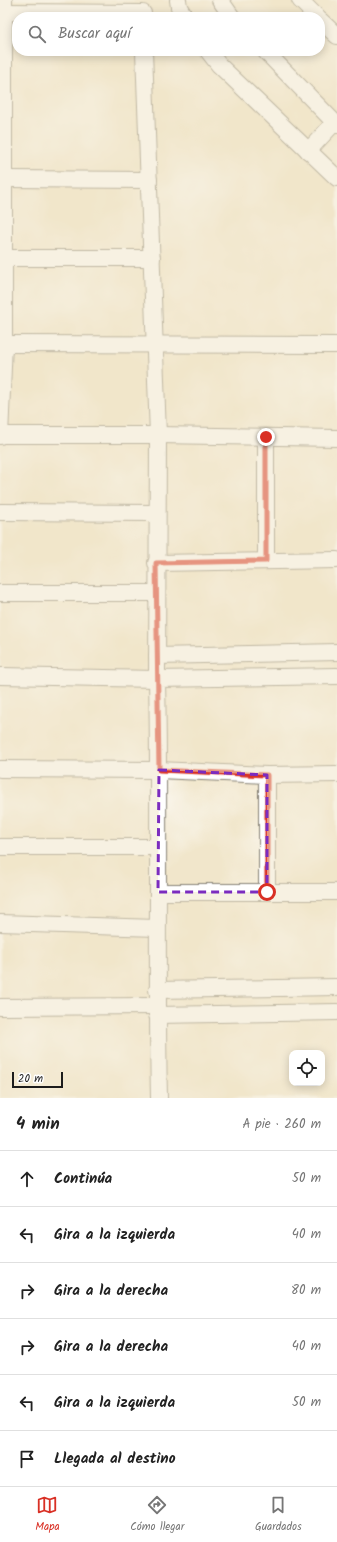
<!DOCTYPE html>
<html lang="es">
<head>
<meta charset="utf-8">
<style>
  body { margin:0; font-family:Kalam,sans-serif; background:#f6f6f6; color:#222 }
  .controls { position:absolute; right:12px; bottom:12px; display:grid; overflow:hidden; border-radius:8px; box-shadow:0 2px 10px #0003 }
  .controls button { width:36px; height:36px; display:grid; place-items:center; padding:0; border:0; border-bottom:1px solid #e0e0e0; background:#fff; color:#222; font:20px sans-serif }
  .scale { position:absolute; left:12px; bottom:10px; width:51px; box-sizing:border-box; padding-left:4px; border:2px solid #1c1c1c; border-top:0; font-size:11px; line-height:14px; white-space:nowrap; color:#1c1c1c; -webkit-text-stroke:3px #fff; paint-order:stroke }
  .stop { position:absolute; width:12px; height:12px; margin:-9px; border:3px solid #d93025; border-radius:50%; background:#fff }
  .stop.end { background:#d93025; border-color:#fff; box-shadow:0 1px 4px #0008 }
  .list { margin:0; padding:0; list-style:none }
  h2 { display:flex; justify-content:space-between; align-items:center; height:52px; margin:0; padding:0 16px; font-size:17px }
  h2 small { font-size:13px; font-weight:400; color:#767676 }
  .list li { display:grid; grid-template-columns:26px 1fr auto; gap:12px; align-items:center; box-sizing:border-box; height:56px; padding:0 16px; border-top:1px solid #e0e0e0 }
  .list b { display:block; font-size:15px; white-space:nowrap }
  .list em { font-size:13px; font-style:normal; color:#767676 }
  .icon { flex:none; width:22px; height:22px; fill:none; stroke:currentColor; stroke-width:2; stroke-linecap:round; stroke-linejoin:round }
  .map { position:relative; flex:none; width:337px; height:1098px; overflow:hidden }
  .search { position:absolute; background:#fff; box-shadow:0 2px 10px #0003; left:12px; right:12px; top:12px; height:44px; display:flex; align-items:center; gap:10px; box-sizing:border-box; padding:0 14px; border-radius:16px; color:#767676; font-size:15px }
  .sheet { height:388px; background:#fff }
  nav { display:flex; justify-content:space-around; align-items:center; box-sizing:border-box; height:56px; border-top:1px solid #e0e0e0; background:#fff; font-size:11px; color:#767676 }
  nav a { display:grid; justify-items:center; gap:2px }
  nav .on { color:#d93025 }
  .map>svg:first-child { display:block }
</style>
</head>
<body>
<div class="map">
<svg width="337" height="1098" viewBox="0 0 337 1098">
  <rect width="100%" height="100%" fill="#fff"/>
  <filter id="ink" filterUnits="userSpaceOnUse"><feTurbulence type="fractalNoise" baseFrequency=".025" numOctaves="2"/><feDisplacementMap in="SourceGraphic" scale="8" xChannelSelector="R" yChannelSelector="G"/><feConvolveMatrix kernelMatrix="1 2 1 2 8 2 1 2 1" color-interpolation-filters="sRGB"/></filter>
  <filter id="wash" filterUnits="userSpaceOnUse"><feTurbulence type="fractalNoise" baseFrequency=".012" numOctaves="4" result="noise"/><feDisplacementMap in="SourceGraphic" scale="16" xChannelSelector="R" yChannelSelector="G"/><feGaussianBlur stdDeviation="0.9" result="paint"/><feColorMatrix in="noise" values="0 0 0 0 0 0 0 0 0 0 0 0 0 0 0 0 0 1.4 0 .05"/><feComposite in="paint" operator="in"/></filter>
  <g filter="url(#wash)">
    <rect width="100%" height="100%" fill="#f1e6cb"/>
  </g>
  <g filter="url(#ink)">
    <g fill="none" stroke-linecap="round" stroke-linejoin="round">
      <g stroke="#868174" stroke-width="18">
        <g id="street">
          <path d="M 178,0 L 179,7 L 185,17"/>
          <path d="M 220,0 L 232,17"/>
          <path d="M 300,0 L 317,17"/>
          <path d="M 4,12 L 143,13"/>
          <path d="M 320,20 L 337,36"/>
          <path d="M 208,51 L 219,65 L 337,178"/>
          <path d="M 265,51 L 337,125"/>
          <path d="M 308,151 L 334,123"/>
          <path d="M 4,179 L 149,180"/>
          <path d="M 4,258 L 152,258"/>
          <path d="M 4,344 L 337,345"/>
          <path d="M 0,435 L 158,435 L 337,438"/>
          <path d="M 0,436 L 4,344 L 4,0"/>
          <path d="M 266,437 L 266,561"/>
          <path d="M 0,512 L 157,513"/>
          <path d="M 156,563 L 337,560"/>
          <path d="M 0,593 L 157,593"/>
          <path d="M 157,656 L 337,652"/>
          <path d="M 0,676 L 157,679 L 158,435 L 144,51"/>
          <path d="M 0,769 L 159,770 L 267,775 L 337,774"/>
          <path d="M 267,775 L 267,892"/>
          <path d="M 0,847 L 158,847"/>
          <path d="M 158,892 L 337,892"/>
          <path d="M 0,923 L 157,928"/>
          <path d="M 157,990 L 337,987"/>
          <path d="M 0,1007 L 157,1006"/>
          <path d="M 157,1015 L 337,1012"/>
          <path d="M 159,1098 C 156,958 160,819 157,679 L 337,676"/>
        </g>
      </g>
      <use href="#street" stroke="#fff" stroke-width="16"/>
    </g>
  </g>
  <g fill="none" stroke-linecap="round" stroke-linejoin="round" filter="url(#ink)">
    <path stroke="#d93025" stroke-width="5" d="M 266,437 L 266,561 L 156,563 L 159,770 L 267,775 L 267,892"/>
  </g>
  <path d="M0 0H337V1098H0ZM 159,770 L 267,775 L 267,892 L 158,892 Z" fill="#f1e6cb" fill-opacity=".55" fill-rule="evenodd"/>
  <path fill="none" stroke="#7b2cbf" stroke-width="3" stroke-dasharray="8 5" stroke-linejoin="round" d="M 159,770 L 267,775 L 267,892 L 158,892 Z"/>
</svg>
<div class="controls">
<button><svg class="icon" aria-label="locate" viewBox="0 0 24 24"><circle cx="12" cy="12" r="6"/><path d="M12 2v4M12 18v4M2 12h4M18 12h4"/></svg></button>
</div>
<div class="scale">20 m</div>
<div class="stop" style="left:267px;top:892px"></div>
<div class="stop end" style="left:266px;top:437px"></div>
<div class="search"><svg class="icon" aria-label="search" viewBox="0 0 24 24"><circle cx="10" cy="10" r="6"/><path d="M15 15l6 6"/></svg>Buscar aquí</div>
</div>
<section class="sheet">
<h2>4 min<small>A pie · 260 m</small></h2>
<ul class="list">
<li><svg class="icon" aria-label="ahead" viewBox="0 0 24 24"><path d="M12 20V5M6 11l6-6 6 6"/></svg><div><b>Continúa</b></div><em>50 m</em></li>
<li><svg class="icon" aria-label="left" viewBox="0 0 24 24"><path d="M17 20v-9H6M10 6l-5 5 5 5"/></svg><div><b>Gira a la izquierda</b></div><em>40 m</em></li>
<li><svg class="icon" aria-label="right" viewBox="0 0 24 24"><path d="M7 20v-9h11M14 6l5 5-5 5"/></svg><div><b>Gira a la derecha</b></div><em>80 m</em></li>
<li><svg class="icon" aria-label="right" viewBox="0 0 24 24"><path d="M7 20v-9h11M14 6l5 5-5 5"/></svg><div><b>Gira a la derecha</b></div><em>40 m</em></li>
<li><svg class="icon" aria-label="left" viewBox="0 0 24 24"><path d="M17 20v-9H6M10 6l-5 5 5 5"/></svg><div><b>Gira a la izquierda</b></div><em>50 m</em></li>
<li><svg class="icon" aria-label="arrive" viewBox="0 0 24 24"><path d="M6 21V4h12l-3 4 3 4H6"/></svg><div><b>Llegada al destino</b></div></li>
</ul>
</section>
<nav>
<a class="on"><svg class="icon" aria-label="map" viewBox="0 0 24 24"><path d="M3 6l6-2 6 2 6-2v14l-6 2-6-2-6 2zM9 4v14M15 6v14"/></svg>Mapa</a>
<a><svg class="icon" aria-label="directions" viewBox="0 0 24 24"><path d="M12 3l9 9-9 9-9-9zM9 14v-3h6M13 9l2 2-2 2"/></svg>Cómo llegar</a>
<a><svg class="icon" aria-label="saved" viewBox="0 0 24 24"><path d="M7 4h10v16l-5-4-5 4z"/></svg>Guardados</a>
</nav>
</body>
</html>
